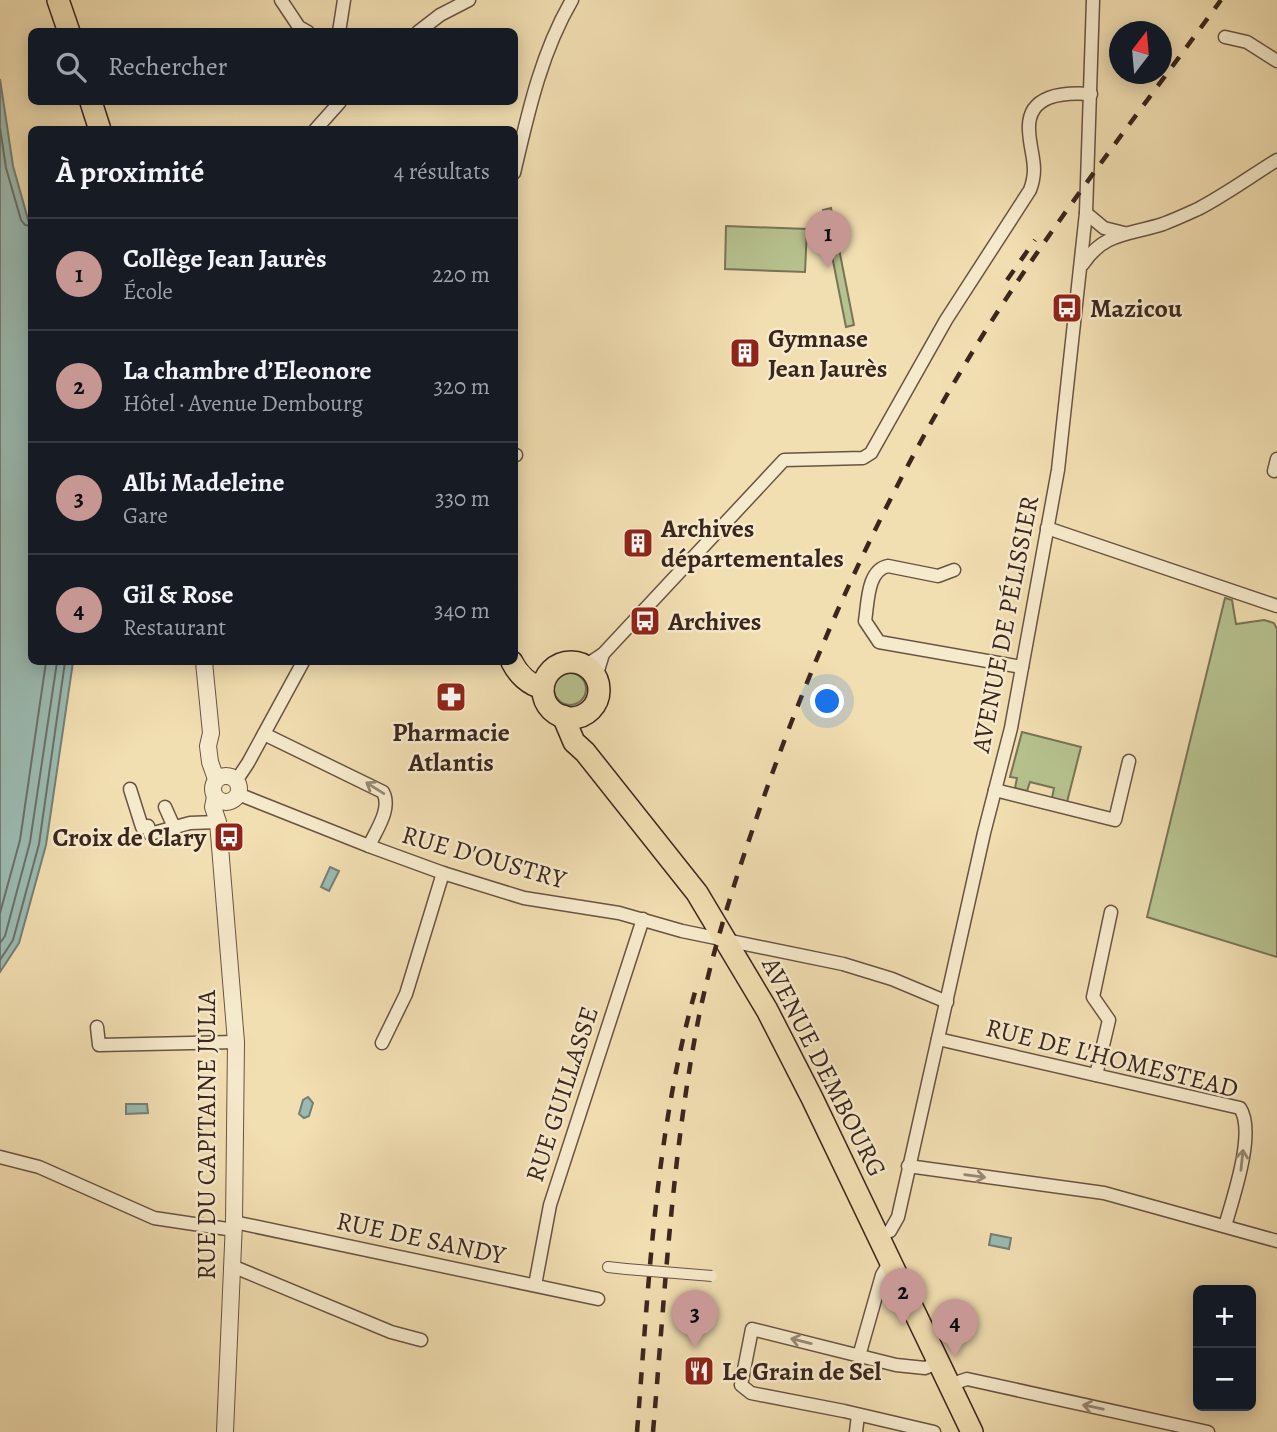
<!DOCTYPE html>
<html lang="fr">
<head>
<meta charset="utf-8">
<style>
  body { margin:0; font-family:Alegreya,serif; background:#242831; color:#f1f3f6 }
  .controls { position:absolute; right:21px; bottom:21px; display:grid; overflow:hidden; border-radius:10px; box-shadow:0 4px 18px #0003 }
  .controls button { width:63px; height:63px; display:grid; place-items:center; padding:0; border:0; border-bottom:2px solid #363941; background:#171b24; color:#f1f3f6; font:35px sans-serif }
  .compass { position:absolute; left:1109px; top:21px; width:63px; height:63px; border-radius:50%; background:#171b24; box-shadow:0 4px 18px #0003; rotate:16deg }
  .you { position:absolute; left:828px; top:702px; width:24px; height:24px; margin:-18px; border:5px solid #fff; border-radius:50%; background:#1a73e8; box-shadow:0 0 0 10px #1a73e833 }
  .badge { display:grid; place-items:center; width:46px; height:46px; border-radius:50%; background:#c59692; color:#111; font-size:23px; font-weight:700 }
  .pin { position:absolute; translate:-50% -58px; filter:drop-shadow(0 2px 4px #0008) }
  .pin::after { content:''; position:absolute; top:37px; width:24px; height:21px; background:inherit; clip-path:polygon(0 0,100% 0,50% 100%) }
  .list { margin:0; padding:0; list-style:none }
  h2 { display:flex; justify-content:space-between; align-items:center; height:91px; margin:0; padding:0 28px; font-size:30px }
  h2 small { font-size:23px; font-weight:400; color:#9ea1a6 }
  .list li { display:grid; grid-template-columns:46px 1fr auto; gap:21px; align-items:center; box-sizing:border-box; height:112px; padding:0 28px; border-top:2px solid #363941 }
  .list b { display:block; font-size:26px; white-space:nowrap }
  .list p { margin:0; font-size:23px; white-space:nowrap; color:#9ea1a6 }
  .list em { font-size:23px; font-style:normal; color:#9ea1a6 }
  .icon { flex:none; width:38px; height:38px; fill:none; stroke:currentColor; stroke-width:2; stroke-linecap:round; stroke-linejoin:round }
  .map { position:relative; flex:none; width:1277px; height:1432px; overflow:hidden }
  .search { position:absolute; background:#171b24; box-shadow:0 4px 18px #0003; left:28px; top:28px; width:490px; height:77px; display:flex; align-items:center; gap:18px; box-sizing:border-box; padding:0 24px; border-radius:10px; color:#9ea1a6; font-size:26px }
  .panel { position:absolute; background:#171b24; box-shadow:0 4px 18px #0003; left:28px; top:126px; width:490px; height:539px; border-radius:10px }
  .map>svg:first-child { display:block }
</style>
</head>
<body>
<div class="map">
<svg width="1277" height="1432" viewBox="0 0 1277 1432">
  <rect width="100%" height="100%" fill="#f1deb1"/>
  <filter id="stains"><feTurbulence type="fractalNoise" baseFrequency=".00286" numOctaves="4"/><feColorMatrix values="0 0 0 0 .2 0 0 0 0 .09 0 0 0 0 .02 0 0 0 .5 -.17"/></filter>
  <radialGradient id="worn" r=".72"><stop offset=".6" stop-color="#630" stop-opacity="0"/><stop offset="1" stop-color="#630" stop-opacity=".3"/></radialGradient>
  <g fill="#b6c28f" stroke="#787456" stroke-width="2">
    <path d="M 831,208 L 854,325 L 846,327 L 823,210 Z"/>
    <path d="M 726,226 L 807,229 L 805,272 L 725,269 Z"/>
    <path d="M 1225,598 L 1232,600 L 1236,624 L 1264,620 L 1274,623 L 1277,629 L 1277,957 L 1147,917 Z"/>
    <circle cx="570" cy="689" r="16"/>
    <path d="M 1022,732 L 1081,747 L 1067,802 L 1052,798 L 1054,788 L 1030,782 L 1027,791 L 1015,788 L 1017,778 L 1010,777 Z"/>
  </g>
  <g fill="#9bbbb2" stroke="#757f77" stroke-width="2">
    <path d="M 0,79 L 13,166 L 31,230 L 32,662 L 73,662 L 46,845 L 19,943 L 0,972 Z"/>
    <path d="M 330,867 L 339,871 L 329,891 L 321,887 Z"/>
    <path d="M 308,1097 L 313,1103 L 309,1116 L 304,1118 L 299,1114 L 303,1100 Z"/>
    <path d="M 126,1104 L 147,1104 L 148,1113 L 126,1114 Z"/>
    <path d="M 991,1234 L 1011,1238 L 1009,1249 L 989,1245 Z"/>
  </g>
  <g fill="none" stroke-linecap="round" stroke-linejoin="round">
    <g stroke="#6b7068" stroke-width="2">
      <path d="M 0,128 L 6,168 L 21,220 L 25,225 L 32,226"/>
      <path d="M 0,913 L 20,840 L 46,662"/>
      <path d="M 0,943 L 5,936 L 30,842 L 57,662"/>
      <path d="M 0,960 L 13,940 L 39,844 L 65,662"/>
    </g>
    <g stroke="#685443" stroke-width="12">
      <path id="pedestrian" d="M 608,1267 L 626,1269"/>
    </g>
    <g stroke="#685443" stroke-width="15">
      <g id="minor">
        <path d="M 281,0 L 299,27 L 308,32"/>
        <path d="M 339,32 L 344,0"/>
        <path d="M 418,32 L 440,15 L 469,0"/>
        <path d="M 1225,37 L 1247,42 L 1277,61"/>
        <path d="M 315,130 L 340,102"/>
        <path d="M 514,173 C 528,113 541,53 572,0"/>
        <path d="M 1086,213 L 1104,228 L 1124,233"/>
        <path d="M 1083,264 C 1104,232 1129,235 1163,224 C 1174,220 1187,214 1198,209 C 1225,195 1251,176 1277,160"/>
        <path d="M 514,455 L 516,455"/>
        <path d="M 1274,471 L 1277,459"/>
        <path d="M 1047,528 L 1277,606"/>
        <path d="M 954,570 L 938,576 L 888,566 C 867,570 868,603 865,621 L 879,642 L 1022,667"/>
        <path d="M 582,664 L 591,662 L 603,654 L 784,460 L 863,458 L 871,453 L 946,320 L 1030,190 C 1039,166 1030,154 1029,130 C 1027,94 1064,92 1091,94"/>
        <path d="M 596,677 L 603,654"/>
        <path d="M 264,734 L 383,792 C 392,809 376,830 369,846"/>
        <path d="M 236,781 L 248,763 L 303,662"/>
        <path d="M 130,789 L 142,827 L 148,826 L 150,834 L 190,823 L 218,822"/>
        <path d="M 995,790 L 1115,820 L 1129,761"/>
        <path d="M 238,794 L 369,846 L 443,873 L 524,898 L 619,913 L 682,931 L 843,964 L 892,979 L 947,1002"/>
        <path d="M 165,807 L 174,827"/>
        <path d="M 97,1027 L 99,1045 L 236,1042"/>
        <path d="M 938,1039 L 1240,1108 C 1256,1132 1233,1198 1225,1226"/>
        <path d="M 382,1043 L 406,994 L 443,873"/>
        <path d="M 1096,1075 L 1109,1020 L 1093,997 L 1111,912"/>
        <path d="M 0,1157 L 39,1167 L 154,1218 L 234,1230"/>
        <path d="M 908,1166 L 1104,1193 L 1277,1241"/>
        <path d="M 234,1222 L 598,1299"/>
        <path d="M 878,1237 L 890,1231 L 898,1217 L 984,833 L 1011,728 L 1058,470 L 1086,213 L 1093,0"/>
        <path d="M 232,1266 L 391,1332 L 421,1340"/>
        <path d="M 535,1285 L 550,1205 L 643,919"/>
        <path d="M 859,1356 L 882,1275 L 890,1262"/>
        <path d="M 949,1385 L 967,1379 L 1208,1432"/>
        <path d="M 856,1432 L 858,1415"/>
        <path d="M 934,1432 L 844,1411 L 751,1393 L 741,1385 L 752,1329 L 896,1365 L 925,1368 L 938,1363"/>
      </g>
    </g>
    <g stroke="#685443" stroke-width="18">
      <g id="tertiary">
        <path d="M 204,662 L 211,733 L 208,746 L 210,762 L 216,779"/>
        <circle cx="226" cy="789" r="13"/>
        <path d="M 215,797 L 213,807 L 218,822 L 236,1042 L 234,1222 L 225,1432"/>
      </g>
    </g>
    <g stroke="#3b261e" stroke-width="24">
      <g id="primary">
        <path d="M 58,0 L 69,32"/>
        <path d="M 91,102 L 100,130"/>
        <path d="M 512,662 C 518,674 529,685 543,688"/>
        <circle cx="571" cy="690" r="28"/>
        <path d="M 563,716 L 574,742 L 585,752 L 697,893 L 767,1010 L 812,1098 L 972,1432"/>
      </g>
    </g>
    <use href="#pedestrian" stroke="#f6eacc" stroke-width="10"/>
    <use href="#minor" stroke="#f6eacc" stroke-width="12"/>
    <use href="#tertiary" stroke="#f6eacc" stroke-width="16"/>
    <use href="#primary" stroke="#f1deb1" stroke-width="21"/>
    <g stroke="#3b261e" stroke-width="4.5" stroke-dasharray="12 12" stroke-linecap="butt">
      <path d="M 1007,280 L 1035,240"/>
      <path d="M 637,1432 C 649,1283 655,1130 697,985"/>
      <path d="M 653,1432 C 665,1293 672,1153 699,1016 C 714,944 737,874 761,805 C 822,630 900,463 1000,308 C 1069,202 1147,102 1221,0"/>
    </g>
    <g stroke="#685443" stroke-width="12" stroke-linecap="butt">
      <path id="pedestrian-bridge" d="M 626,1269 L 712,1276"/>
    </g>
    <use href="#pedestrian-bridge" stroke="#f6eacc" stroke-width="10"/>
  </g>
  <defs><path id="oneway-shaft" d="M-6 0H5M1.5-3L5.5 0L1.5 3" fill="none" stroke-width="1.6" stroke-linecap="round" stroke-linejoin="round" transform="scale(1.75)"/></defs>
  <g stroke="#988875">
    <use href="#oneway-shaft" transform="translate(375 788) rotate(-148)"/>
    <use href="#oneway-shaft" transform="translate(1242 1160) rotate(-84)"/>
    <use href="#oneway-shaft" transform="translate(975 1176) rotate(8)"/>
    <use href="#oneway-shaft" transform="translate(801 1341) rotate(-166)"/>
    <use href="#oneway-shaft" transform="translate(1093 1407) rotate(-168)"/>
  </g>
  <defs>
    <g id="bus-square" transform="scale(1.575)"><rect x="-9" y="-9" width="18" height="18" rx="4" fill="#8f2418" stroke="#f6eacc"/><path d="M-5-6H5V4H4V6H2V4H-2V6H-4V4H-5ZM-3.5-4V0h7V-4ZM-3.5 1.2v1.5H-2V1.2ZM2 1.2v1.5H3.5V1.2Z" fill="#fff"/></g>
    <g id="building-square" transform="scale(1.575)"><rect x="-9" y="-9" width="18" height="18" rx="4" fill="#8f2418" stroke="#f6eacc"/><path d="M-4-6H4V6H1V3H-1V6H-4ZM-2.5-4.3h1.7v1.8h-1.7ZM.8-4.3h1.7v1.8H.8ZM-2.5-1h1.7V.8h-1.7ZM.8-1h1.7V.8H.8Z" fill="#fff"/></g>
    <g id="pharmacy-square" transform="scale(1.575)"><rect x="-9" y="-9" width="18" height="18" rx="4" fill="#8f2418" stroke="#f6eacc"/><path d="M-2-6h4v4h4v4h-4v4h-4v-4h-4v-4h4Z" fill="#fff"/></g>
    <g id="restaurant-square" transform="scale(1.575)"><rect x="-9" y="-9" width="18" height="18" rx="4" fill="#8f2418" stroke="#f6eacc"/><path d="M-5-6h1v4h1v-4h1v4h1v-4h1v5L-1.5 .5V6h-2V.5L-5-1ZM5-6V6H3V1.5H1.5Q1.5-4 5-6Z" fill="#fff"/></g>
  </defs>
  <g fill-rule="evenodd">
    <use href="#bus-square" x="1067" y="308"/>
    <use href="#building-square" x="745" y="353"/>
    <use href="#building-square" x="638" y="543"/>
    <use href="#bus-square" x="645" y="621"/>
    <use href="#pharmacy-square" x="451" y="697"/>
    <use href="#bus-square" x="229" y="837"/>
    <use href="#restaurant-square" x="699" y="1371"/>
  </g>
  <g text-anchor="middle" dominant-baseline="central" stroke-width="5" stroke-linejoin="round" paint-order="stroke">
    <g font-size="26" font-weight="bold" fill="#3b261e" stroke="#f6eacc" text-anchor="start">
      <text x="1090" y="308">Mazicou</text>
      <text x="768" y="338">Gymnase<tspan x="768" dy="30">Jean Jaurès</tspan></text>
      <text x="661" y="528">Archives<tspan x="661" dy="30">départementales</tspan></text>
      <text x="668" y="621">Archives</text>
      <text x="451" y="732" text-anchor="middle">Pharmacie<tspan x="451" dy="30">Atlantis</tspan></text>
      <text x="206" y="837" text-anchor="end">Croix de Clary</text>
      <text x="722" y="1371">Le Grain de Sel</text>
    </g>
    <g font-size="26" fill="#3b261e" stroke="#f6eacc">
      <text transform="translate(1005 624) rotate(-79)">AVENUE DE PÉLISSIER</text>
      <text transform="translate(484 857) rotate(16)">RUE D'OUSTRY</text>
      <text transform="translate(1112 1058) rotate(14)">RUE DE L'HOMESTEAD</text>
      <text transform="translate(824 1067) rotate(63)">AVENUE DEMBOURG</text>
      <text transform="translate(562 1094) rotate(-72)">RUE GUILLASSE</text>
      <text transform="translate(206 1135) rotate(-90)">RUE DU CAPITAINE JULIA</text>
      <text transform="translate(421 1238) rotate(12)">RUE DE SANDY</text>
    </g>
  </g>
  <rect width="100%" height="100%" filter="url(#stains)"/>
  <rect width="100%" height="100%" fill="url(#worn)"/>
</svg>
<div class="controls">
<button>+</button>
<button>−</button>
</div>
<svg class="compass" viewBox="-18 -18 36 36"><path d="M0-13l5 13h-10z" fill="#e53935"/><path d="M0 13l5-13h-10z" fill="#9ea1a6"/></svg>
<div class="you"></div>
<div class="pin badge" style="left:828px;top:268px">1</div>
<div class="pin badge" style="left:903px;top:1326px">2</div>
<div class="pin badge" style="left:695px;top:1348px">3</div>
<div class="pin badge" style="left:955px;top:1357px">4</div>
<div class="search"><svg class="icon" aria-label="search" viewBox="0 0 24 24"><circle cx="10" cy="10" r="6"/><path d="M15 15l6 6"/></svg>Rechercher</div>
<section class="panel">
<h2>À proximité<small>4 résultats</small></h2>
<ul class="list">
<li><span class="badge">1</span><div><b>Collège Jean Jaurès</b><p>École</p></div><em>220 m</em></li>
<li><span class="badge">2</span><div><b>La chambre d’Eleonore</b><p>Hôtel · Avenue Dembourg</p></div><em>320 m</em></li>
<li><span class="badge">3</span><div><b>Albi Madeleine</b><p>Gare</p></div><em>330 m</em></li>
<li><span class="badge">4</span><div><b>Gil &amp; Rose</b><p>Restaurant</p></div><em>340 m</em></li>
</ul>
</section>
</div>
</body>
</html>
